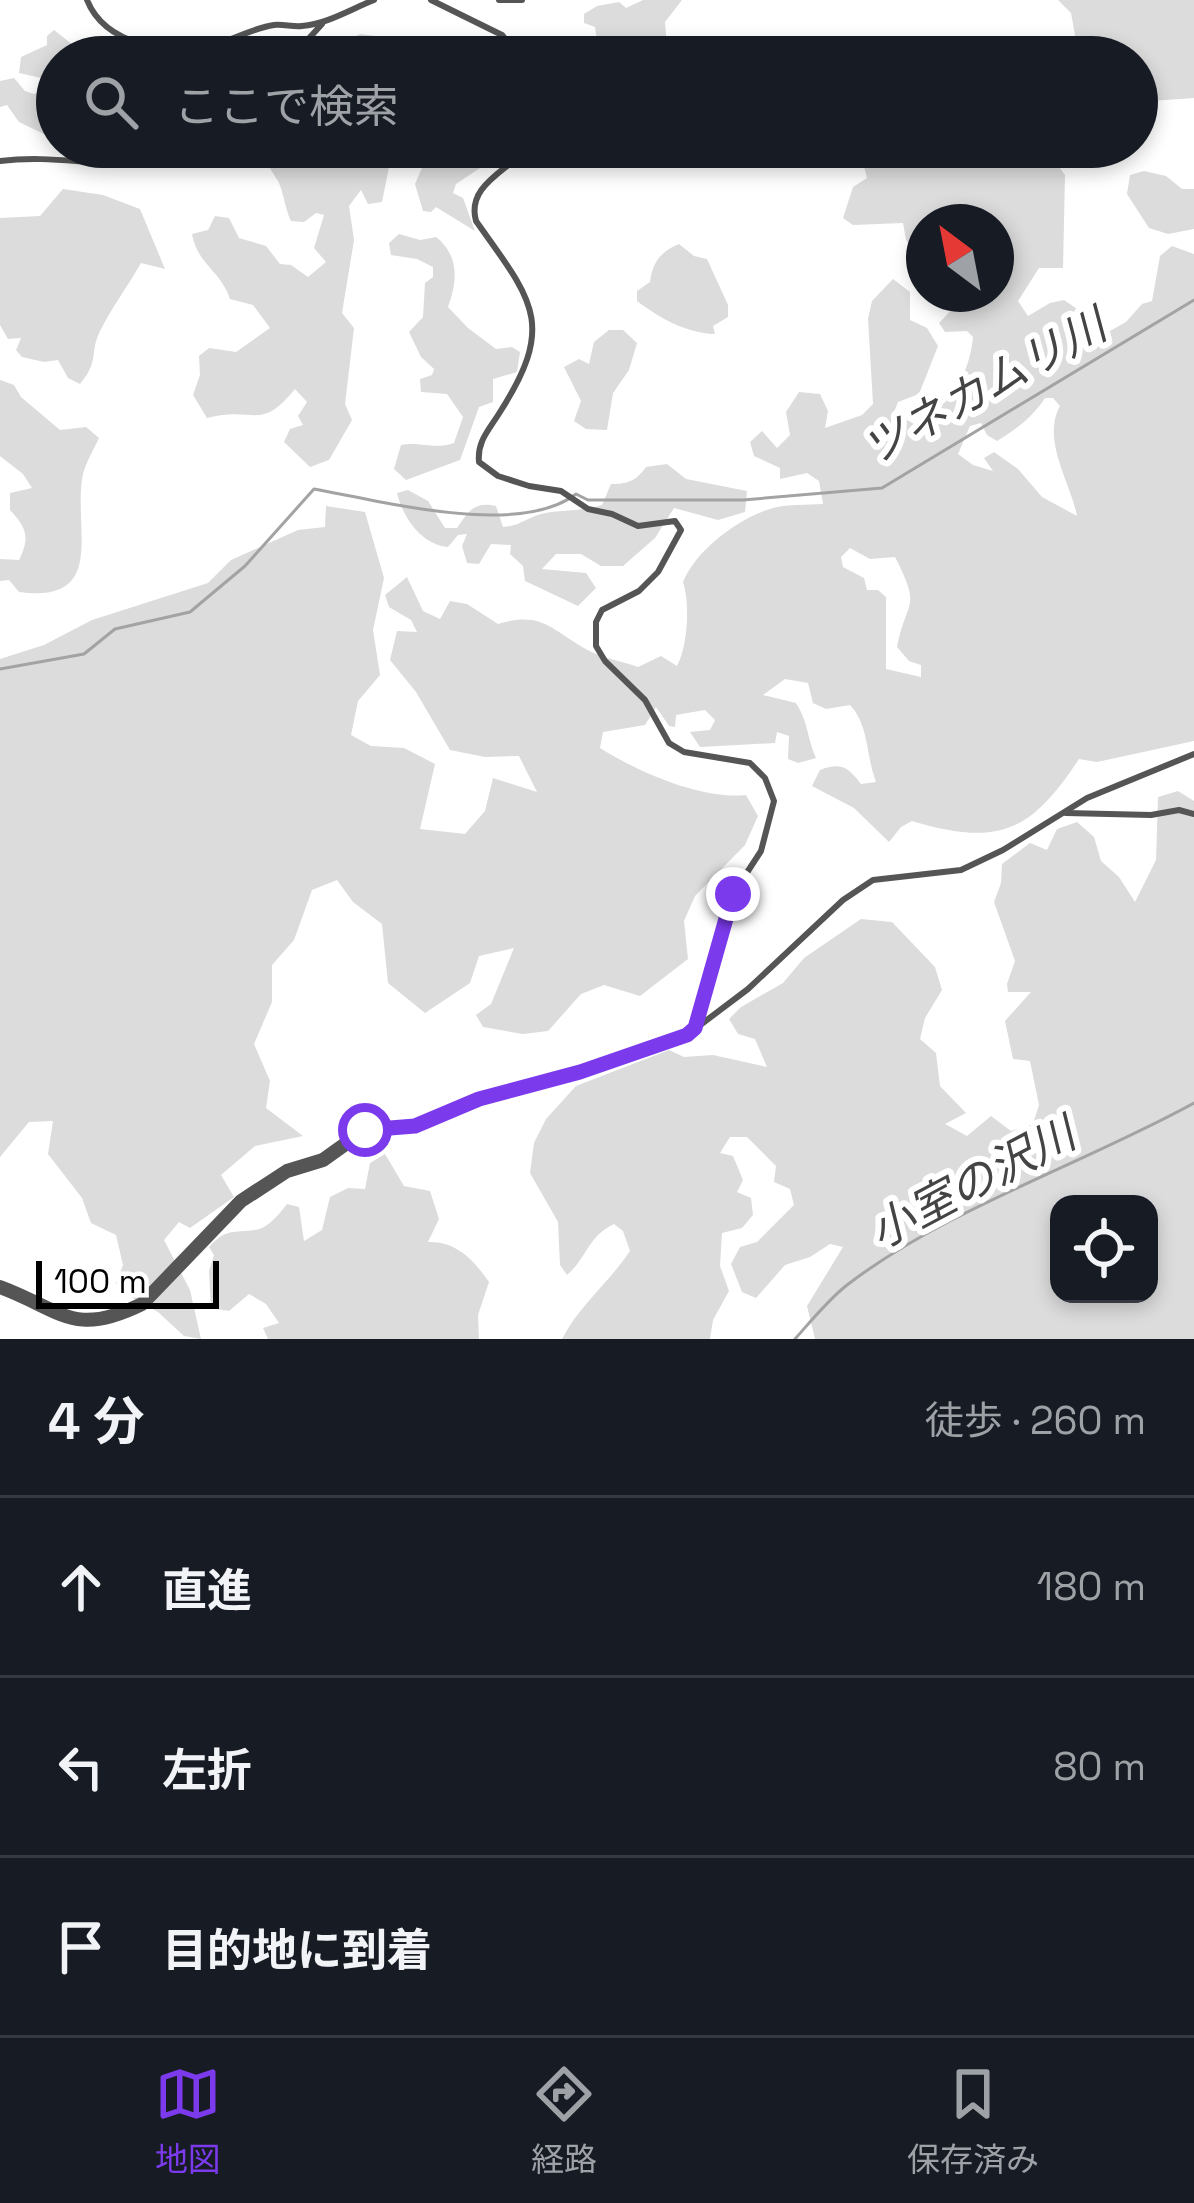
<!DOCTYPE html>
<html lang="ja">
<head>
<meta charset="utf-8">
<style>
  body { margin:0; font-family:"Space Grotesk","Noto Sans JP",sans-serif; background:#20242c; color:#f1f3f6 }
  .controls { position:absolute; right:36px; bottom:36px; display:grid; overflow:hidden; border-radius:24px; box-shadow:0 6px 18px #0003 }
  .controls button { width:108px; height:108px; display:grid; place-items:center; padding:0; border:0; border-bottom:3px solid #363941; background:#171b24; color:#f1f3f6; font:60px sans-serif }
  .compass { position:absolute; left:906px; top:204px; width:108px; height:108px; border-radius:50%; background:#171b24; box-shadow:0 6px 18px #0003; rotate:328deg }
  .scale { position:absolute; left:36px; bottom:30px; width:183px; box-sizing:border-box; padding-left:12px; border:6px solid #000; border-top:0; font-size:33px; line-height:42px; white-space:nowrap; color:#000; -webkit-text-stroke:9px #fff; paint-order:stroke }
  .stop { position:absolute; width:36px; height:36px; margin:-27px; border:9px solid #7c3aed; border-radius:50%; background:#fff }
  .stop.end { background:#7c3aed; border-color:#fff; box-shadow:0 3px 12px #0008 }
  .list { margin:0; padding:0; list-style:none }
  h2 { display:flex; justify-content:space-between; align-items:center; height:156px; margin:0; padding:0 48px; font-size:51px }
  h2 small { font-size:39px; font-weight:400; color:#9ea1a6 }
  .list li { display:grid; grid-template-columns:78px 1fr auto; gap:36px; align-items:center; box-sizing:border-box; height:180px; padding:0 48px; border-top:3px solid #363941 }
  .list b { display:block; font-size:45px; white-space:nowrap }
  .list em { font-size:39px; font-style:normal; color:#9ea1a6 }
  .icon { flex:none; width:66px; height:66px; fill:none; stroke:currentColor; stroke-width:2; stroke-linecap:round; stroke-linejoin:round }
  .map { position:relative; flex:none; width:1194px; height:1339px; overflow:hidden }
  .search { position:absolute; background:#171b24; box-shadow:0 6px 18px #0003; left:36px; right:36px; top:36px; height:132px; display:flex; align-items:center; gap:30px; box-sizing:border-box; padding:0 42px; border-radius:66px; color:#9ea1a6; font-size:45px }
  .sheet { height:696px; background:#171b24 }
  nav { display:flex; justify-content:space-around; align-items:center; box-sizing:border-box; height:168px; border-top:3px solid #363941; background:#171b24; font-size:33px; color:#9ea1a6 }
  nav a { display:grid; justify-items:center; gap:6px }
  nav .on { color:#7c3aed }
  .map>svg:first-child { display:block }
</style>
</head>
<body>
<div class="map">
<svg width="1194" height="1339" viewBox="0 0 1194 1339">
  <rect width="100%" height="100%" fill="#fff"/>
  <g fill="#dcdcdc" fill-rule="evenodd">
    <path d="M 643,0 L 682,0 L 665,22 L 667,47 L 674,56 L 606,57 L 598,46 L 595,27 L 584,23 L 584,14 L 597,6 L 619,2 L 626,8 Z"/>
    <path d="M 1058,0 L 1194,0 L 1194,98 L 1137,102 L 1137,57 L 1065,57 L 1093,54 L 1077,46 L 1071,13 Z"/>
    <path d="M 54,30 L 73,45 L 117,48 L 143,57 L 57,57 L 57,119 L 50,137 L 19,122 L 7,105 L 0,107 L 0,81 L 14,78 L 25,91 L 34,94 L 53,86 L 50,80 L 19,73 L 21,57 L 47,45 L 47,36 Z"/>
    <path d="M 360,34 L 382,37 L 394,57 L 338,57 L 338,46 Z"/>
    <path d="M 265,147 L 393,147 L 382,202 L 368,204 L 361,190 L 349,206 L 354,240 L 342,313 L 354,328 L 345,404 L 352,420 L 329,460 L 310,467 L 284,442 L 290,429 L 303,425 L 298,416 L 307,402 L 295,389 C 259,433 255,405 207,418 L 193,395 L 200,375 L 199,356 L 209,348 L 236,352 L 270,328 L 253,305 L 230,299 C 221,271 197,264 192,234 L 208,230 L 215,216 L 229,218 L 239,238 L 266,246 L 280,264 L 291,265 L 308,277 L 326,262 L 314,248 L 324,215 L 316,213 L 304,222 L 291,221 C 285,208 284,195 279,183 C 271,168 265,165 265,147 Z"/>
    <path d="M 461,147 L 480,168 L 456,184 L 453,193 L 463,198 L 475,231 L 436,207 L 431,212 L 423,211 L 415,184 L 424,163 Z"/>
    <path d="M 859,147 L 1045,147 L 1065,175 L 1063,268 L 1039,268 L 1018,301 L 1028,316 L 1050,303 L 1064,300 L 1077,309 L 1075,338 L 1083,346 L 1126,322 L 1142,304 L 1152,301 L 1160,256 L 1172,246 L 1194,254 L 1194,741 L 1097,762 L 1079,759 C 1031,832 999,847 912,821 L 901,827 L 889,842 L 854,808 L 812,786 L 820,770 C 841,762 848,767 861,784 L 876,782 C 866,756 869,725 850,705 L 826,709 L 813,703 L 808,683 L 785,679 L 763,695 L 796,703 C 808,721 807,738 816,758 L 798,763 L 788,759 L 789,736 L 777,732 L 775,743 L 700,747 L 690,732 L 710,730 L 715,720 L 705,710 L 676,715 L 675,727 L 669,726 L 656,707 L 645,725 L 603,732 L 600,748 C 638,772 702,800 746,795 L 758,816 L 745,845 L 695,896 L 684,921 L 688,959 L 640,996 L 604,985 L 581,994 L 548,1031 L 523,1034 L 483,1027 L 476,1015 L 491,1004 L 514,948 L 479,956 L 470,983 L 425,1013 L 388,983 L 382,924 L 353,902 L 337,880 L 312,890 L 294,940 L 272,965 L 272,1002 L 254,1044 L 270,1081 L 266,1108 L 303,1136 L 255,1146 L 221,1175 L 234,1197 L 190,1228 L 179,1222 L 164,1240 L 190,1290 L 201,1339 L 184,1336 L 158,1312 L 122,1292 L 116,1283 L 123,1265 L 116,1235 L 91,1223 L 82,1198 L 48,1154 L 53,1121 L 29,1122 L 0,1157 L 0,659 L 44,645 L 92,620 L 208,583 L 231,560 L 298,530 L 325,527 L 326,506 L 365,512 L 384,578 L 373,630 L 380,675 L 358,701 L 351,735 L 371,746 L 404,748 L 435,764 L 420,829 L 465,834 L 485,811 L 493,778 L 537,792 L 519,756 L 485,757 L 450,750 L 416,692 L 390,660 L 397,631 L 417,632 L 411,620 L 389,607 L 385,595 L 407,577 L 423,611 L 440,619 L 450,601 L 467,604 L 498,624 C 540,611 550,628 584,648 C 599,657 621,661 638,667 L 661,656 L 677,666 C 688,646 690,603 683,582 C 697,549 739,518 773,508 C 788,504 807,505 823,504 L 819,481 L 807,473 L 780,479 L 780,468 L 754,456 L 750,442 L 762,431 L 777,448 L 790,435 L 786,412 L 799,392 L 820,394 L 828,411 L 825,428 L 862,415 L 873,404 L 868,319 L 872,301 L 893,279 L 910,292 L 910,320 L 927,328 L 938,346 L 919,394 L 898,402 L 894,412 L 924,430 L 920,421 L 927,407 L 937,410 C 959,391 970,366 973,337 L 967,331 L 945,332 L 939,323 L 955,306 L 950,294 L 996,294 L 996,222 L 924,222 L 924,248 L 914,251 L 906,240 L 903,223 L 853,225 L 843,218 L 853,187 L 867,178 ZM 1045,398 L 1053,398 L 1060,406 C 1041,440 1071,483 1077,516 L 1042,497 L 1018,469 L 994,452 L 984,458 L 993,471 L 973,465 L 958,454 L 970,426 L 981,423 L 987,435 L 997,441 C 1016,429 1032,418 1045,398 ZM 850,548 L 870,559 L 895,557 C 922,610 907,597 897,647 L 909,661 L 921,665 L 921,677 L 886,669 L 886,597 L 878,590 L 867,590 L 864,578 L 843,567 L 841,557 Z"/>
    <path d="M 1144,171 L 1166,176 L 1182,189 L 1194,189 L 1194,229 L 1168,234 L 1149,228 L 1127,194 L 1130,175 Z"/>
    <path d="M 63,189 L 103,195 L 140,209 L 165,269 L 141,263 C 128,286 112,307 100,331 C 89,354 100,360 80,384 L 68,378 L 58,360 L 44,362 L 22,357 L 16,350 L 21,338 L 8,339 L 0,325 L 0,218 L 40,216 Z"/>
    <path d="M 399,234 L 420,240 L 436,237 C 459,255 458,281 448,307 L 468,328 L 496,349 L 512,347 L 520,352 L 517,372 L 493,379 L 493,402 L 479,407 L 460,460 L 406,480 L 394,469 L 401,445 C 420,441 434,450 454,443 L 463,417 L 447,394 L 421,392 L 420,379 L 432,375 L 434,369 L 421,357 L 409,332 L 423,317 L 425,283 L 433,277 L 433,267 L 417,259 L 391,255 L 389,243 Z"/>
    <path d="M 679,244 L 694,256 L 707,259 L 728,305 L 728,317 L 713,326 L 715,334 C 685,333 660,318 637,301 L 637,291 L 650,282 C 652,263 661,251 679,244 Z"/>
    <path d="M 609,330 L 623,330 L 637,343 L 629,370 L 613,393 L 607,430 L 586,429 L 574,421 L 581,401 L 564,367 L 579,359 L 589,364 L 594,342 Z"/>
    <path d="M 0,380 L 14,385 L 21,397 L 60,430 L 86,427 L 99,438 C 94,449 86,462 83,474 C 72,527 109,604 19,592 L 9,580 L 0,581 L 0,559 L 19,560 C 30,538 27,528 10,510 L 10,493 L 32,488 L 23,474 L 0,456 Z"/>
    <path d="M 667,464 L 686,479 L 747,491 L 745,512 L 718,520 L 674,508 L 655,538 L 623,566 L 601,566 L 581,554 L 556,554 L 542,569 L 586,573 L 596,588 L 578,606 L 525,581 L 523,566 L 510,554 L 511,545 L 491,544 L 479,564 L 467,563 L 462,546 L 467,534 L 458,535 L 448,547 C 420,544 403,517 397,493 L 408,490 L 428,501 L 445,528 L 457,528 C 469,511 474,501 496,506 L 503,527 C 520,526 526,518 541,514 C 561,509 580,512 602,505 L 611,484 C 628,484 636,481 646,467 Z"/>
    <path d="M 1178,791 L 1194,801 L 1194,1339 L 815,1339 L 807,1306 L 843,1247 L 830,1244 L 810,1257 L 785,1265 L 756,1298 L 742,1292 L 731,1264 L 740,1247 L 757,1242 L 794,1205 L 790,1189 L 774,1182 L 776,1166 L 747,1137 L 730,1137 L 720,1153 L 733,1156 L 743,1180 L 737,1192 L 751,1198 L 753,1215 L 742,1228 L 722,1233 L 720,1266 L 729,1291 L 713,1320 L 710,1339 L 562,1339 C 581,1303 607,1285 630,1251 L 623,1231 L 614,1224 C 588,1236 587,1258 567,1275 L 560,1265 L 558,1222 L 530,1173 L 534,1143 L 546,1119 L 576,1086 L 669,1050 L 684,1057 L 713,1055 L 767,1067 L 755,1039 L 738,1034 L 729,1019 L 741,1007 L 783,983 L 804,958 L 861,919 L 892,922 L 935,967 L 942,990 L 925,1018 L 920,1039 L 936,1053 L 940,1086 L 966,1113 L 945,1124 L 967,1136 L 991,1116 L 1011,1131 L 1033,1124 L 1039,1105 L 1030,1061 L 1013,1059 L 1005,1021 L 1031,992 L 1008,992 L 1007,984 L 1015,961 L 994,902 L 1001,883 L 1002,864 L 1030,843 L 1047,850 L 1057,829 L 1077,822 L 1094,837 L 1101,861 L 1119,877 L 1135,902 L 1156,860 L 1158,797 ZM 1059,1204 L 1149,1204 L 1149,1294 L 1059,1294 Z"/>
    <path d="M 385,1154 L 404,1186 L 430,1191 L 439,1219 L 428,1242 C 456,1241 474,1260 489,1282 L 478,1315 L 479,1339 L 268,1339 L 263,1328 L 279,1323 L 266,1304 L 249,1294 L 229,1311 L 211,1308 L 209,1271 L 214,1255 L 209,1247 C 226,1228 233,1233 255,1230 C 269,1228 279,1214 287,1204 L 299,1207 L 304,1241 L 322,1230 L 330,1197 L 348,1188 L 365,1189 L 370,1163 Z"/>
  </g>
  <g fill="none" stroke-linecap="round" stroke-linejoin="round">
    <g stroke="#a3a3a3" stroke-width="3">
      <path d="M 0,669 L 84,654 L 115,629 L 190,612 L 245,566 L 314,489 C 381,501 519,538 576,494 L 588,500 L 743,500 L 882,488 L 1194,300"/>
      <path d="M 795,1339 C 811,1321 828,1300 847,1285 C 946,1209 1083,1164 1194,1103"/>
    </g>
    <g stroke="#555" stroke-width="6">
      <path d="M 87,0 C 105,45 167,55 210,46 C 232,41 252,28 274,25 C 283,24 293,27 302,26 C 327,24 351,9 374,0"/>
      <path d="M 431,0 L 502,35 L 520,57"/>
      <path d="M 499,0 L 522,0"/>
      <path d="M 292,57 L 322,24"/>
      <path d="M 528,147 C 508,171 466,185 476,221 C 532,300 557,323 500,412 C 489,430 477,441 479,462 L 498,476 L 529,486 L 561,491 L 588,509 L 612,514 L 638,526 L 675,521 L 681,530 L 658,572 L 639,591 L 602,610 L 596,622 L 596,646 L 605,661 L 645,700 L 669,743 L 684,752 L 750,763 L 765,778 L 774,801 L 761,851 L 733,894 L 695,1028"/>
      <path d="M 0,161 C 75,152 126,179 198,147"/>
      <path d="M 1066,813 L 1151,815 L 1179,810 L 1194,814"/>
      <path d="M 369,1130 L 415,1127 L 479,1099 L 580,1072 L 687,1035 L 748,989 L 843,900 L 873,880 L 961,870 L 1003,850 L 1087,798 L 1194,754"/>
    </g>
    <path stroke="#555" stroke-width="14" d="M 0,1287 C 62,1310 73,1338 142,1304 L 241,1201 L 287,1171 L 323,1160 L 365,1130"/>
  </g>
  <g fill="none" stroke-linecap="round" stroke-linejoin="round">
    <path stroke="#7c3aed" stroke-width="15" d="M 365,1130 L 415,1126 L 479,1099 L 580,1072 L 687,1035 L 695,1028 L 733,894"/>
  </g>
  <g text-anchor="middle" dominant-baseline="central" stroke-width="12" stroke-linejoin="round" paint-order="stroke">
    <g font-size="45" font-style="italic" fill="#444" stroke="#fff">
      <text transform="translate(984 387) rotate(-29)">ツネカムリ川</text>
      <text transform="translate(972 1183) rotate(-28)">小室の沢川</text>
    </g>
  </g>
</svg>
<div class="controls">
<button><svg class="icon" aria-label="locate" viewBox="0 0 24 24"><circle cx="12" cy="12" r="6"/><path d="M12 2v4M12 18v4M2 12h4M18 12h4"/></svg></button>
</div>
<svg class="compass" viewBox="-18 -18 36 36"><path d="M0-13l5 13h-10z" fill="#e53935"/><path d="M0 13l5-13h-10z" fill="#9ea1a6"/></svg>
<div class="scale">100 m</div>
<div class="stop" style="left:365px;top:1130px"></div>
<div class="stop end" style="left:733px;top:894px"></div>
<div class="search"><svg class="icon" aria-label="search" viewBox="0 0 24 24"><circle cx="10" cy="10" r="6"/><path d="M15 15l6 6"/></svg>ここで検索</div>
</div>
<section class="sheet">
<h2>4 分<small>徒歩 · 260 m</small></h2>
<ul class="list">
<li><svg class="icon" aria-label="ahead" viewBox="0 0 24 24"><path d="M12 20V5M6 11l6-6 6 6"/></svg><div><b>直進</b></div><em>180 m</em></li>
<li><svg class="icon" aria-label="left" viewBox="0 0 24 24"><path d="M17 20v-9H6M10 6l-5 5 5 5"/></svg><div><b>左折</b></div><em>80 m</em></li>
<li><svg class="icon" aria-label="arrive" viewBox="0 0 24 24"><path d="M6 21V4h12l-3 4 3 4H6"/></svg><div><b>目的地に到着</b></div></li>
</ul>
</section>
<nav>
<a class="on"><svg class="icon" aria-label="map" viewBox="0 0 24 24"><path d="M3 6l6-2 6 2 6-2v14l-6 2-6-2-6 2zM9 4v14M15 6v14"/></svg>地図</a>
<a><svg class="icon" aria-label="directions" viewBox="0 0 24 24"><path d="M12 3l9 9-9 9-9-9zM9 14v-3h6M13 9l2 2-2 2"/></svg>経路</a>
<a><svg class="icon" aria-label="saved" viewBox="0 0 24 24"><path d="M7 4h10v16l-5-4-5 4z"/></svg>保存済み</a>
</nav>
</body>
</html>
